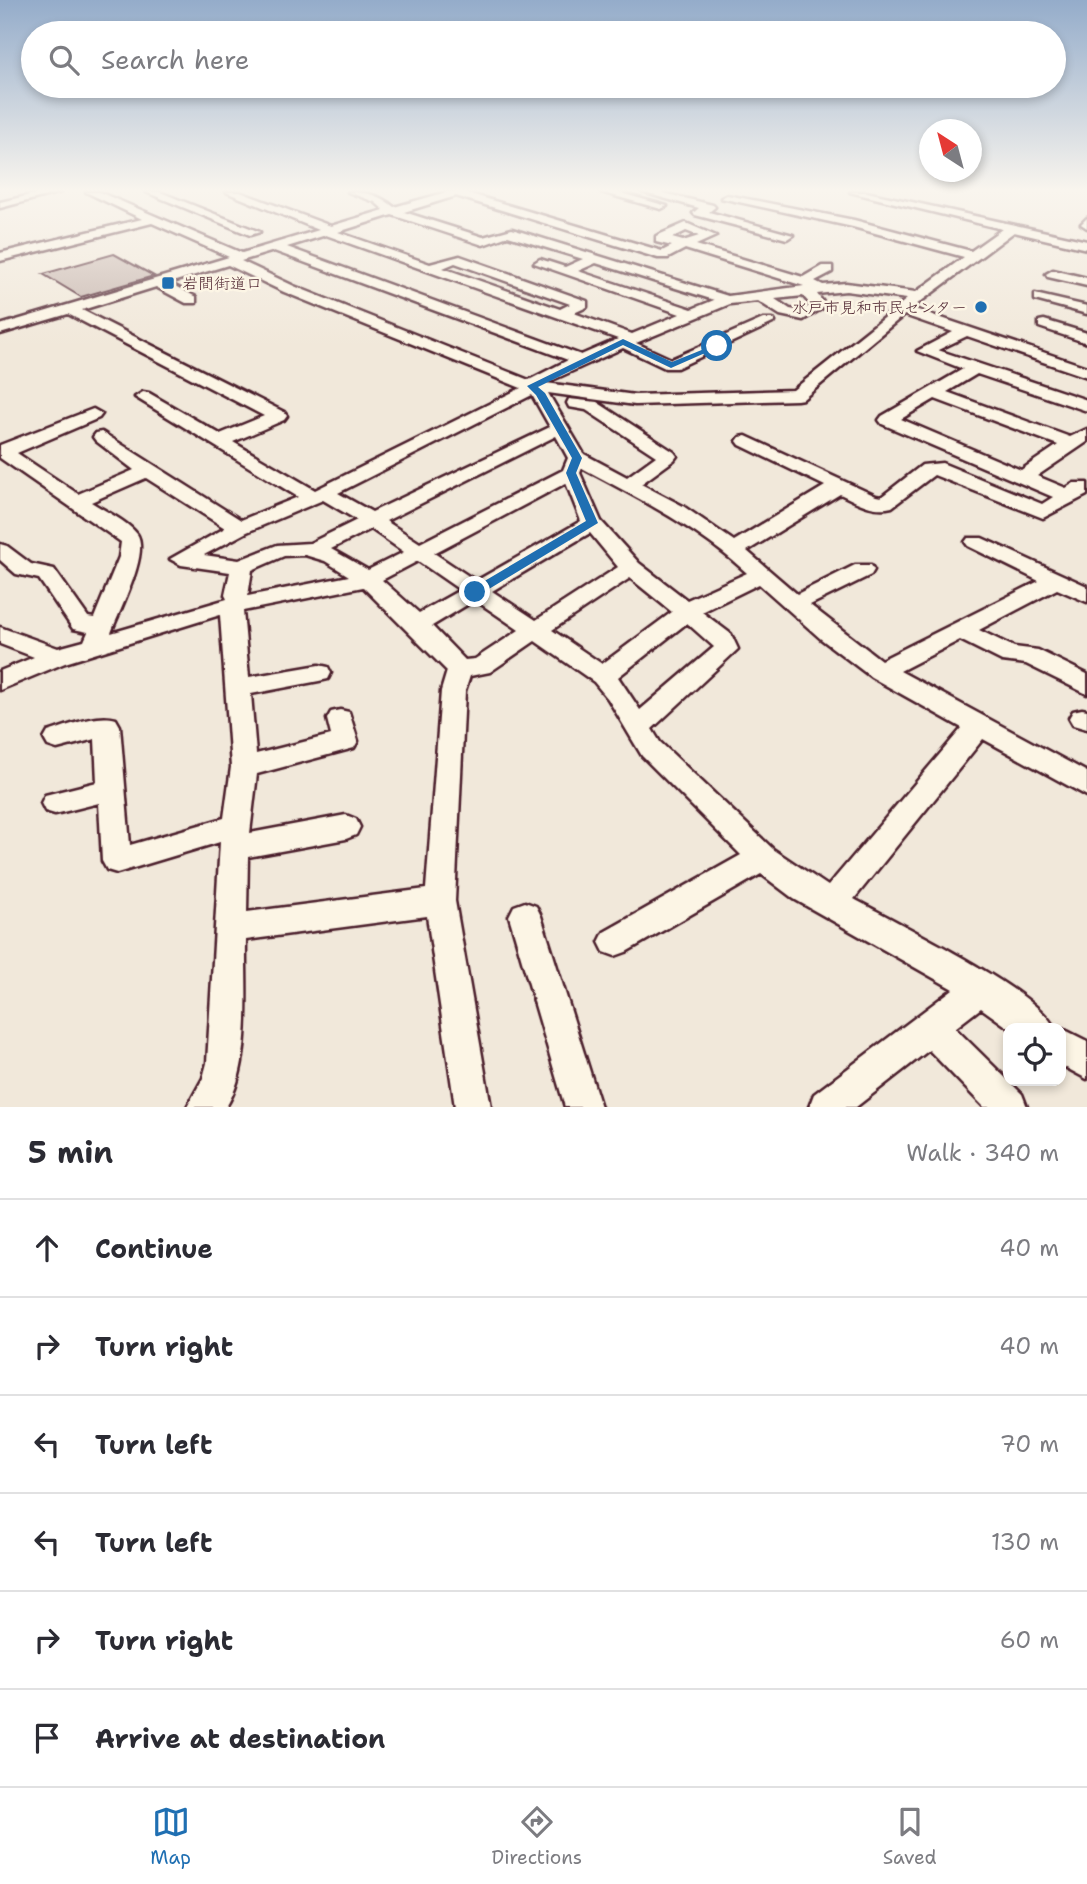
<!DOCTYPE html>
<html lang="en">
<head>
<meta charset="utf-8">
<style>
  body { margin:0; font-family:"Shantell Sans","Klee One",sans-serif; background:#f2f2f3; color:#2b2b33 }
  .controls { position:absolute; right:21px; bottom:21px; display:grid; overflow:hidden; border-radius:14px; box-shadow:0 4px 10px #0003 }
  .controls button { width:63px; height:63px; display:grid; place-items:center; padding:0; border:0; border-bottom:2px solid #e1e1e2; background:#fff; color:#2b2b33; font:35px sans-serif }
  .compass { position:absolute; left:919px; top:119px; width:63px; height:63px; border-radius:50%; background:#fff; box-shadow:0 4px 10px #0003; rotate:324deg }
  .stop { position:absolute; width:21px; height:21px; margin:-16px; border:5px solid #1f6fb2; border-radius:50%; background:#fff }
  .stop.end { background:#1f6fb2; border-color:#fff; box-shadow:0 2px 7px #0008 }
  .list { margin:0; padding:0; list-style:none }
  h2 { display:flex; justify-content:space-between; align-items:center; height:91px; margin:0; padding:0 28px; font-size:30px }
  h2 small { font-size:23px; font-weight:400; color:#7c7c81 }
  .list li { display:grid; grid-template-columns:46px 1fr auto; gap:21px; align-items:center; box-sizing:border-box; height:98px; padding:0 28px; border-top:2px solid #e1e1e2 }
  .list b { display:block; font-size:26px; white-space:nowrap }
  .list em { font-size:23px; font-style:normal; color:#7c7c81 }
  .icon { flex:none; width:38px; height:38px; fill:none; stroke:currentColor; stroke-width:2; stroke-linecap:round; stroke-linejoin:round }
  .map { position:relative; flex:none; width:1087px; height:1107px; overflow:hidden }
  .search { position:absolute; background:#fff; box-shadow:0 4px 10px #0003; left:21px; right:21px; top:21px; height:77px; display:flex; align-items:center; gap:18px; box-sizing:border-box; padding:0 24px; border-radius:38px; color:#7c7c81; font-size:26px }
  .sheet { height:679px; background:#fff }
  nav { display:flex; justify-content:space-around; align-items:center; box-sizing:border-box; height:98px; border-top:2px solid #e1e1e2; background:#fff; font-size:19px; color:#7c7c81 }
  nav a { display:grid; justify-items:center; gap:4px }
  nav .on { color:#1f6fb2 }
  .map>svg:first-child { display:block }
</style>
</head>
<body>
<div class="map">
<svg width="1087" height="1107" viewBox="0 0 1087 1107">
  <rect width="100%" height="100%" fill="#f1e8da"/>
  <filter id="ink" filterUnits="userSpaceOnUse"><feTurbulence type="fractalNoise" baseFrequency=".0143" numOctaves="2"/><feDisplacementMap in="SourceGraphic" scale="14" xChannelSelector="R" yChannelSelector="G"/><feConvolveMatrix kernelMatrix="1 2 1 2 8 2 1 2 1" color-interpolation-filters="sRGB"/></filter>
  <g filter="url(#ink)">
    <path fill="#c7b6af" stroke="#4a1f2b" stroke-width="2" d="M 114,254 L 154,276 L 81,297 L 43,274 Z"/>
    <g fill="none" stroke-linecap="round" stroke-linejoin="round">
      <g stroke="#4a1f2b" stroke-width="5">
        <g id="minor">
          <path d="M 44,192 L 61,192 L 0,208 L 0,202 Z"/>
          <path d="M 86,192 L 99,192 L 242,253 L 319,230 L 226,192 L 240,192 L 331,226 L 384,210 L 375,202 L 348,192 C 366,192 380,195 394,207 L 447,192 L 464,192 L 662,251 L 672,246 L 656,242 L 656,236 L 686,223 L 716,236 L 696,245 L 803,277 L 822,266 L 832,266 L 832,272 L 815,281 L 823,285 L 846,283 L 916,292 L 964,257 L 853,227 L 721,198 L 727,195 L 854,220 L 971,251 L 1002,229 L 850,192 L 867,192 L 1087,241 L 1087,249 L 1014,232 L 912,308 L 1087,367 L 1087,377 L 967,336 L 938,350 L 1087,400 L 1087,411 L 977,374 L 947,392 L 1070,437 L 1087,429 L 1087,442 L 1037,476 L 1066,488 L 1074,483 L 1087,483 L 1087,495 L 1043,518 L 934,475 L 892,507 C 873,512 857,502 840,494 L 747,551 L 797,594 L 855,565 L 871,565 L 874,570 L 871,575 L 810,605 L 881,660 L 1039,581 L 968,546 L 965,542 L 968,538 L 982,538 L 1087,586 L 1087,602 L 1057,589 L 979,630 L 1014,647 L 1038,650 L 1087,674 L 1087,694 L 1026,664 L 1002,661 L 960,640 L 900,671 L 1087,772 L 1087,796 L 983,739 L 854,899 C 894,921 1041,993 1054,1028 L 1009,1028 L 981,1008 L 955,1028 L 1022,1094 L 1027,1107 L 984,1107 L 929,1050 L 856,1107 L 809,1107 L 814,1094 L 953,989 L 794,899 L 761,874 L 626,952 L 615,956 L 604,952 L 599,942 L 604,932 L 741,855 L 642,756 L 608,699 L 594,682 L 535,641 L 490,672 L 470,676 L 465,691 L 455,901 L 491,1107 L 455,1107 L 427,916 L 246,940 C 245,989 253,1065 226,1107 L 187,1107 L 203,1078 L 207,1063 L 220,842 L 117,873 L 107,870 L 102,861 L 99,803 L 55,814 L 45,811 L 41,803 L 45,795 L 97,782 L 95,739 L 57,749 L 48,746 L 44,739 L 48,732 C 67,726 97,713 116,719 L 120,726 L 130,845 L 224,818 L 231,767 L 220,615 L 65,663 L 0,690 L 0,671 L 34,657 L 0,644 L 0,627 L 58,648 L 84,641 L 88,632 L 73,629 L 39,579 L 16,574 L 0,560 L 0,544 L 7,546 L 31,564 L 54,569 L 88,617 L 94,618 L 119,557 L 121,542 L 0,458 L 0,445 L 93,409 L 102,414 L 99,418 L 17,453 L 78,494 L 134,470 L 96,441 L 93,437 L 96,433 L 102,432 L 241,520 L 298,497 L 135,397 L 143,392 L 149,393 L 220,434 L 264,416 L 68,314 L 0,334 L 0,325 L 229,257 L 152,223 L 0,261 L 0,253 L 142,219 ZM 456,196 L 658,258 L 668,258 L 685,249 L 804,286 L 728,296 L 512,229 L 483,237 L 404,212 ZM 392,215 L 483,245 L 508,236 L 583,259 L 565,267 L 540,259 L 534,263 L 680,314 L 632,334 L 574,313 L 587,307 L 587,301 L 460,256 L 430,264 L 338,232 ZM 686,231 L 699,236 L 683,241 L 672,238 ZM 326,235 L 618,339 L 581,355 L 287,247 ZM 274,251 L 568,360 L 529,380 L 294,286 L 241,261 ZM 455,263 L 570,304 L 560,309 L 443,268 ZM 596,263 L 714,300 L 692,309 L 578,271 ZM 228,265 L 284,292 L 521,388 L 315,490 L 233,442 L 284,420 L 287,416 L 284,412 L 82,310 L 156,287 L 186,303 L 196,303 L 196,297 L 169,283 ZM 846,291 L 907,299 L 793,390 L 635,395 L 546,383 L 623,348 L 665,368 L 677,368 L 775,322 L 773,319 L 763,319 L 671,359 L 636,343 L 730,304 L 758,301 L 780,315 L 803,320 L 826,306 L 817,294 ZM 803,296 L 811,305 L 801,311 L 790,309 L 775,299 ZM 904,315 L 953,332 L 917,351 L 963,369 L 882,416 L 879,420 L 882,424 L 1053,497 L 1042,504 L 942,463 L 922,465 L 881,497 L 876,496 L 746,436 L 740,437 L 737,441 L 740,445 L 825,486 L 734,541 L 683,506 L 641,484 L 674,460 L 677,456 L 674,452 L 597,402 L 569,399 L 567,403 L 569,407 L 586,410 L 656,456 L 627,477 L 584,454 L 548,393 L 635,405 L 797,400 L 803,399 ZM 532,395 L 550,427 L 372,512 L 338,493 ZM 935,399 L 1058,445 L 1021,470 L 901,419 ZM 556,436 L 568,458 L 563,470 L 420,543 L 386,521 ZM 582,468 C 640,499 698,528 747,573 L 687,600 L 639,563 L 601,521 L 580,473 ZM 146,478 L 225,528 L 170,559 L 181,565 L 230,572 L 225,595 L 227,599 L 111,633 C 119,611 150,553 137,534 C 127,521 105,511 91,502 ZM 566,483 L 581,521 L 476,581 L 434,553 ZM 323,500 L 357,520 L 310,543 L 277,545 L 239,560 L 204,555 L 247,532 ZM 371,529 L 404,552 L 368,570 L 331,549 ZM 590,533 L 618,567 L 536,620 L 492,591 ZM 305,555 L 325,561 L 349,576 L 248,596 L 252,570 L 284,556 ZM 418,561 L 460,590 L 419,613 L 382,580 ZM 630,578 L 672,612 L 602,664 L 552,630 ZM 759,584 L 821,639 L 871,677 L 962,728 L 828,886 L 773,849 L 660,742 L 652,729 L 738,649 L 731,634 L 702,612 ZM 363,587 L 447,671 L 441,691 L 426,889 L 247,912 L 248,857 L 346,839 L 356,835 L 360,827 L 356,819 L 346,815 L 250,833 L 257,774 L 354,748 L 358,741 L 349,712 L 340,710 L 331,712 L 327,719 L 331,735 L 256,754 L 251,694 L 319,681 L 328,679 L 331,673 L 328,667 L 319,665 L 249,677 L 243,611 ZM 475,600 L 519,630 L 475,659 L 465,660 L 432,626 ZM 687,623 L 714,647 L 640,710 L 618,677 Z"/>
          <path d="M 146,192 L 160,192 L 260,232 L 250,235 Z"/>
          <path d="M 601,192 L 617,192 L 667,206 L 661,209 Z"/>
          <path d="M 642,192 L 659,192 L 713,205 L 715,207 L 709,212 L 793,235 L 787,239 L 695,215 L 693,213 L 699,208 Z"/>
          <path d="M 1087,218 L 1087,228 L 1081,224 Z"/>
          <path d="M 1053,270 L 1087,278 L 1087,286 L 1048,277 L 1046,274 Z"/>
          <path d="M 1035,294 L 1087,306 L 1087,314 L 1035,300 Z"/>
          <path d="M 1044,320 L 1087,333 L 1087,343 L 1039,327 L 1039,321 Z"/>
          <path d="M 1082,709 L 1087,710 L 1087,729 L 1073,725 L 1069,718 L 1073,711 Z"/>
          <path d="M 525,902 L 536,906 L 541,916 L 601,1107 L 565,1107 L 509,916 L 514,906 Z"/>
          <path d="M 1061,1028 L 1087,1041 L 1087,1079 L 1061,1065 Z"/>
        </g>
      </g>
      <use href="#minor" fill="#fcf5e5" fill-rule="evenodd"/>
    </g>
  </g>
  <linearGradient id="sky" x2="0" y2="1"><stop stop-color="#94acca"/><stop offset="0.55" stop-color="#f9f5ee"/><stop offset="1" stop-color="#f9f5ee" stop-opacity="0"/></linearGradient>
  <rect width="1087" height="346" fill="url(#sky)"/>
  <path fill="#1f6fb2" d="M 623,339 L 672,362 L 714,345 L 721,346 L 671,368 L 623,345 L 538,387 L 545,393 L 582,458 L 576,473 L 598,523 L 479,595 L 471,595 L 471,589 L 586,521 L 566,473 L 572,458 L 536,395 L 527,386 Z"/>
  <g fill="#1f6fb2" stroke="#fcf5e5" stroke-width="2.5">
    <rect x="161" y="276" width="14" height="14" rx="3.5"/>
    <circle cx="981" cy="307" r="7"/>
  </g>
  <g text-anchor="middle" dominant-baseline="central" stroke-width="5" stroke-linejoin="round" paint-order="stroke">
    <g font-size="16" fill="#4a1f2b" stroke="#fcf5e5" text-anchor="start">
      <text x="182" y="283">岩間街道口</text>
      <text x="967" y="307" text-anchor="end">水戸市見和市民センター</text>
    </g>
  </g>
</svg>
<div class="controls">
<button><svg class="icon" aria-label="locate" viewBox="0 0 24 24"><circle cx="12" cy="12" r="6"/><path d="M12 2v4M12 18v4M2 12h4M18 12h4"/></svg></button>
</div>
<svg class="compass" viewBox="-18 -18 36 36"><path d="M0-13l5 13h-10z" fill="#e53935"/><path d="M0 13l5-13h-10z" fill="#7c7c81"/></svg>
<div class="stop" style="left:717px;top:346px"></div>
<div class="stop end" style="left:475px;top:592px"></div>
<div class="search"><svg class="icon" aria-label="search" viewBox="0 0 24 24"><circle cx="10" cy="10" r="6"/><path d="M15 15l6 6"/></svg>Search here</div>
</div>
<section class="sheet">
<h2>5 min<small>Walk · 340 m</small></h2>
<ul class="list">
<li><svg class="icon" aria-label="ahead" viewBox="0 0 24 24"><path d="M12 20V5M6 11l6-6 6 6"/></svg><div><b>Continue</b></div><em>40 m</em></li>
<li><svg class="icon" aria-label="right" viewBox="0 0 24 24"><path d="M7 20v-9h11M14 6l5 5-5 5"/></svg><div><b>Turn right</b></div><em>40 m</em></li>
<li><svg class="icon" aria-label="left" viewBox="0 0 24 24"><path d="M17 20v-9H6M10 6l-5 5 5 5"/></svg><div><b>Turn left</b></div><em>70 m</em></li>
<li><svg class="icon" aria-label="left" viewBox="0 0 24 24"><path d="M17 20v-9H6M10 6l-5 5 5 5"/></svg><div><b>Turn left</b></div><em>130 m</em></li>
<li><svg class="icon" aria-label="right" viewBox="0 0 24 24"><path d="M7 20v-9h11M14 6l5 5-5 5"/></svg><div><b>Turn right</b></div><em>60 m</em></li>
<li><svg class="icon" aria-label="arrive" viewBox="0 0 24 24"><path d="M6 21V4h12l-3 4 3 4H6"/></svg><div><b>Arrive at destination</b></div></li>
</ul>
</section>
<nav>
<a class="on"><svg class="icon" aria-label="map" viewBox="0 0 24 24"><path d="M3 6l6-2 6 2 6-2v14l-6 2-6-2-6 2zM9 4v14M15 6v14"/></svg>Map</a>
<a><svg class="icon" aria-label="directions" viewBox="0 0 24 24"><path d="M12 3l9 9-9 9-9-9zM9 14v-3h6M13 9l2 2-2 2"/></svg>Directions</a>
<a><svg class="icon" aria-label="saved" viewBox="0 0 24 24"><path d="M7 4h10v16l-5-4-5 4z"/></svg>Saved</a>
</nav>
</body>
</html>
